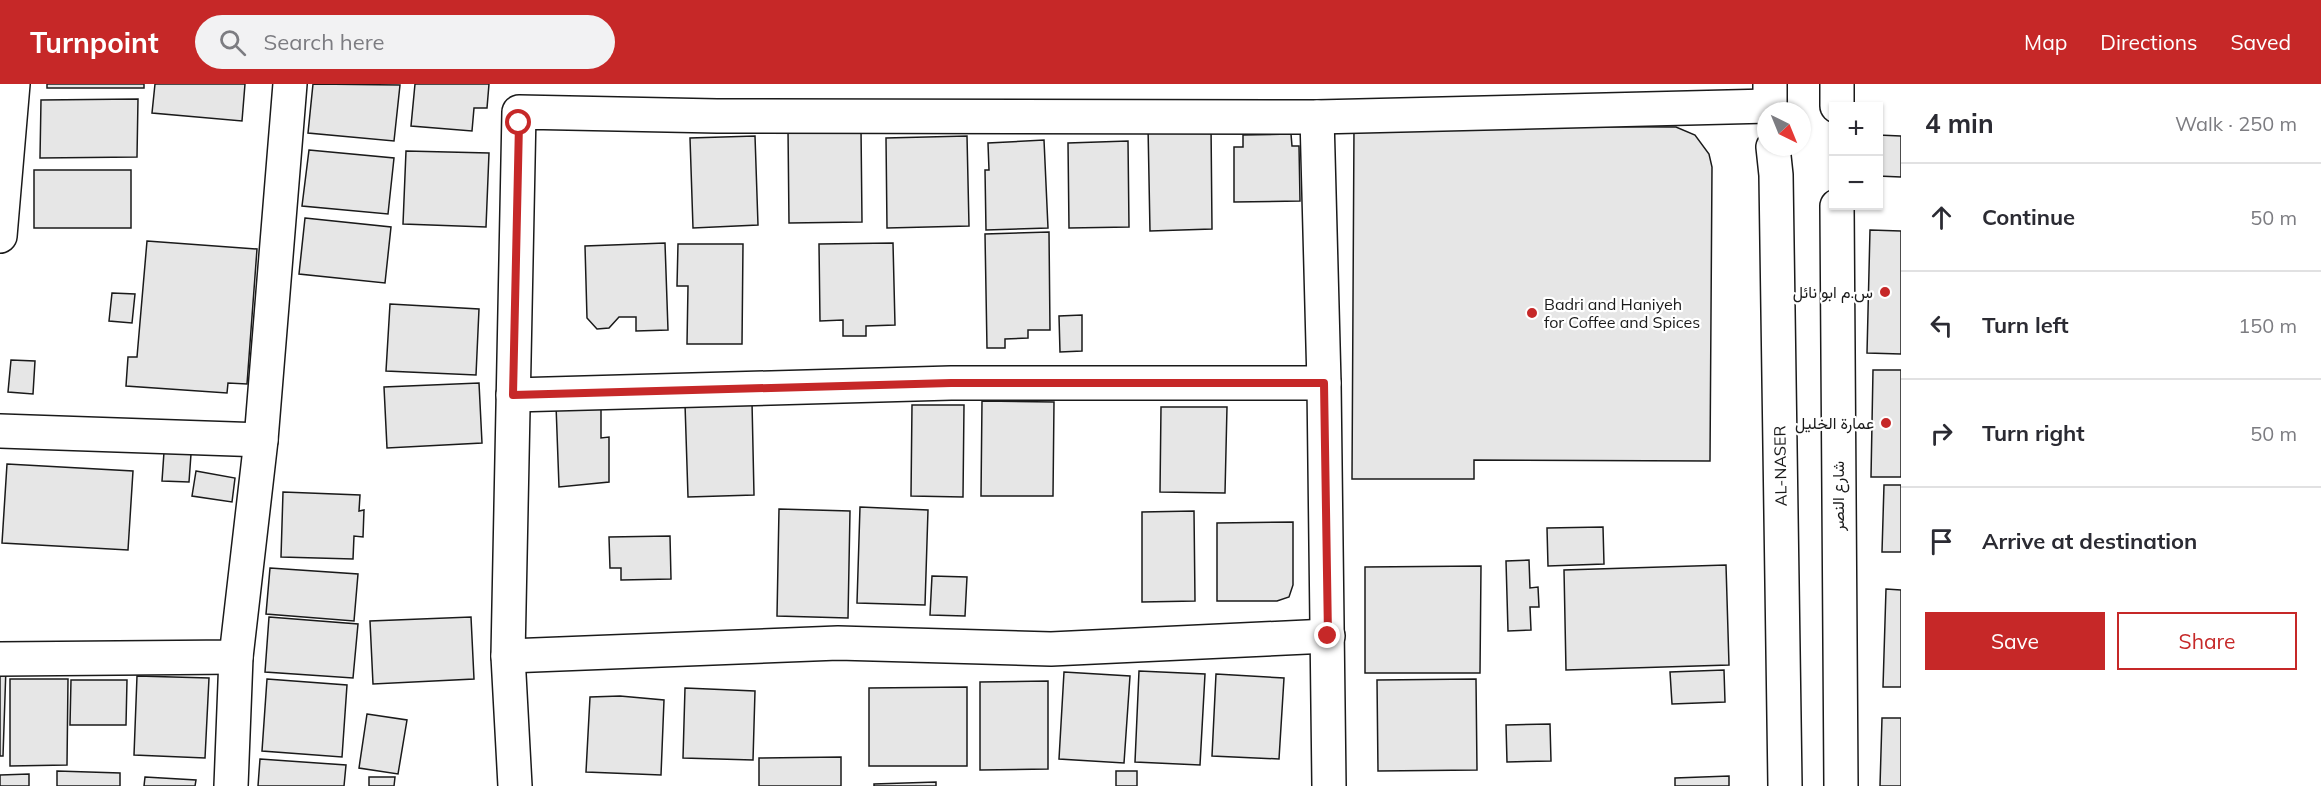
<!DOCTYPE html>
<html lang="en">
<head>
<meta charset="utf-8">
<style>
  body { margin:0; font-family:Mulish,Vazirmatn,sans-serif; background:#f2f2f3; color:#2b2b33 }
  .controls { position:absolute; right:18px; top:18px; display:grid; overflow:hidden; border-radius:0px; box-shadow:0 2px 4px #0004 }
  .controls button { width:54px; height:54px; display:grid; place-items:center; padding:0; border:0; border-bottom:2px solid #e1e1e2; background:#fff; color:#2b2b33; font:30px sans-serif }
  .compass { position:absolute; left:1757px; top:18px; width:54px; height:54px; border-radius:50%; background:#fff; box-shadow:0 2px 4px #0004; rotate:137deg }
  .stop { position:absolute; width:18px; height:18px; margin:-14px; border:4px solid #c62828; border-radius:50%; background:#fff }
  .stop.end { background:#c62828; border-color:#fff; box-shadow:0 2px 6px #0008 }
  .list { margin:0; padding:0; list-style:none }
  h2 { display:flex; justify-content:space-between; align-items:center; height:78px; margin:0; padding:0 24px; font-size:26px }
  h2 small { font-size:20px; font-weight:400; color:#7c7c81 }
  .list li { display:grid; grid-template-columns:39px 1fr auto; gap:18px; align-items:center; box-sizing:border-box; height:108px; padding:0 24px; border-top:2px solid #e1e1e2 }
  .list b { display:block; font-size:22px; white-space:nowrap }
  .list em { font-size:20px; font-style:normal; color:#7c7c81 }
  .actions { display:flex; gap:12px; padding:18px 24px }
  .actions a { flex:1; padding:14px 0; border:2px solid #c62828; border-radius:0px; text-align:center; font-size:21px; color:#c62828 }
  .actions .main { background:#c62828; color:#fff }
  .icon { flex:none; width:33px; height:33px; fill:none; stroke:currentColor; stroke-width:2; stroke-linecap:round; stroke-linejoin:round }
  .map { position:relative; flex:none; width:1901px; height:702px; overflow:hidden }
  header { display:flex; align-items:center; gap:36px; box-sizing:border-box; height:84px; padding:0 30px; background:#c62828; color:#fff }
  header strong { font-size:28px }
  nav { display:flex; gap:33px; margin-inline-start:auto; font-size:21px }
  .search { width:420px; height:54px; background:#f2f2f3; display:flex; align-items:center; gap:15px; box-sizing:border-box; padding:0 21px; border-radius:33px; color:#7c7c81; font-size:22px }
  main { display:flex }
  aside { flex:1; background:#fff }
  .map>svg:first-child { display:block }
</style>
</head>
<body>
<header>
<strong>Turnpoint</strong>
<div class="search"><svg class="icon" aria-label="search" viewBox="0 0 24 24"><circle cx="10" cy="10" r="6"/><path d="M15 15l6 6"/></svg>Search here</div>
<nav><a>Map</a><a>Directions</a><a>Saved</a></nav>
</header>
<main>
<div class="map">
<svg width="1901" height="702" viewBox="0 0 1901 702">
  <rect width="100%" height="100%" fill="#fff"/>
  <g fill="#e6e6e6" stroke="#1a1a1a" stroke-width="1.5">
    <rect x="47" y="0" width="97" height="4"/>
    <path d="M 155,0 L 245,0 L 242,37 L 152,29 Z"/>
    <path d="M 313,0 L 400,1 L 394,57 L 308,49 Z"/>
    <path d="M 415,0 L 489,0 L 487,24 L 474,24 L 472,47 L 411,42 Z"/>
    <path d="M 138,15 L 137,73 L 40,74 L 41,16 Z"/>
    <path d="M 1211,41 L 1212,145 L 1150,147 L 1148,42 Z"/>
    <path d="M 1354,42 L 1676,43 L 1695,51 L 1709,70 L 1712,83 L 1710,377 L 1474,376 L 1474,395 L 1352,395 Z"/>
    <path d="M 861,44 L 862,138 L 789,139 L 788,45 Z"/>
    <path d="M 1291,50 L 1292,62 L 1299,62 L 1300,117 L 1234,118 L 1234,63 L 1243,63 L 1243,51 Z"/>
    <path d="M 1878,51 L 1901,52 L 1901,93 L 1878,92 Z"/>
    <path d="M 755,52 L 758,141 L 693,144 L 690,54 Z"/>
    <path d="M 967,52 L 969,142 L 887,144 L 886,54 Z"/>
    <path d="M 1044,56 L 1048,144 L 986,146 L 985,86 L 989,86 L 988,59 Z"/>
    <path d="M 1128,57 L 1129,143 L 1069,144 L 1068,59 Z"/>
    <path d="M 309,66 L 394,74 L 388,130 L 302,122 Z"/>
    <path d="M 406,67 L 489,69 L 486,143 L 403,140 Z"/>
    <rect x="34" y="86" width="97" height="58"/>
    <path d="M 305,134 L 391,143 L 385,199 L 299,190 Z"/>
    <path d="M 1870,146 L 1901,147 L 1901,270 L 1867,269 Z"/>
    <path d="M 1049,148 L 1050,246 L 1028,246 L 1028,254 L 1005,255 L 1005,264 L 987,264 L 985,150 Z"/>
    <path d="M 147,157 L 257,165 L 247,300 L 228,299 L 227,309 L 126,302 L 128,273 L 137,273 Z"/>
    <path d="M 665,159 L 668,246 L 636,247 L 636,233 L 619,233 L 609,244 L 597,245 L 587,234 L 585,162 Z"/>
    <path d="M 893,159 L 895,241 L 866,242 L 866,252 L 843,252 L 843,236 L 820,237 L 819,160 Z"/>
    <path d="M 678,160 L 743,160 L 742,260 L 687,260 L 688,202 L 677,202 Z"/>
    <path d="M 112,209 L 135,210 L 132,239 L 109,237 Z"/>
    <path d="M 390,220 L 479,225 L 476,291 L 386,287 Z"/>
    <path d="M 1082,231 L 1082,267 L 1060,268 L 1059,232 Z"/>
    <path d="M 11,276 L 35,277 L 33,310 L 8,308 Z"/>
    <path d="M 1873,286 L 1901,286 L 1901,393 L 1871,393 Z"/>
    <path d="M 479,299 L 482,359 L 387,364 L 384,303 Z"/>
    <path d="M 982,317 L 1054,318 L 1053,412 L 981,412 Z"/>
    <path d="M 752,318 L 754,411 L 688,413 L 685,320 Z"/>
    <path d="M 601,320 L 601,354 L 609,353 L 609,398 L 559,403 L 556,321 Z"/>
    <path d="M 912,321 L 964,321 L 963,413 L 911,412 Z"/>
    <path d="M 1161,323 L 1227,323 L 1225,409 L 1160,408 Z"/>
    <path d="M 164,368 L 191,370 L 189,398 L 162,397 Z"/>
    <path d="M 7,380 L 133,387 L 128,466 L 2,459 Z"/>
    <path d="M 196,387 L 235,394 L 232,418 L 192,412 Z"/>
    <path d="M 1884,401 L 1901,401 L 1901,468 L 1882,468 Z"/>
    <path d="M 283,408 L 360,411 L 359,427 L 364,426 L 363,453 L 354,452 L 353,475 L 281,473 Z"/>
    <path d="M 860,423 L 928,426 L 925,521 L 857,519 Z"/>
    <path d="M 779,425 L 850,427 L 848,534 L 777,532 Z"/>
    <path d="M 1194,427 L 1195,517 L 1142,518 L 1142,428 Z"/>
    <path d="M 1293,438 L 1293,501 L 1289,513 L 1277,517 L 1217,517 L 1217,439 Z"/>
    <path d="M 1603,443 L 1604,480 L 1548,482 L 1547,444 Z"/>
    <path d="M 670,452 L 671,495 L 621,496 L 621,484 L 610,484 L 609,453 Z"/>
    <path d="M 1529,476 L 1530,504 L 1538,503 L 1539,523 L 1530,523 L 1531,546 L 1508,547 L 1506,477 Z"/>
    <path d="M 1726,481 L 1729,581 L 1566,586 L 1564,486 Z"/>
    <path d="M 1481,482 L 1480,589 L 1365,589 L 1365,483 Z"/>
    <path d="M 270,484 L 358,490 L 354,537 L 266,530 Z"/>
    <path d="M 932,492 L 967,493 L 965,532 L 930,531 Z"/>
    <path d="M 1886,505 L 1901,506 L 1901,603 L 1883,603 Z"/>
    <path d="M 269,533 L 358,540 L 353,594 L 265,588 Z"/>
    <path d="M 471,533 L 474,595 L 373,600 L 370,537 Z"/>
    <path d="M 0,582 L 6,583 L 3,672 L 0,672 Z"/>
    <path d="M 1724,586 L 1725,618 L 1672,620 L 1670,588 Z"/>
    <path d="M 1139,587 L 1205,590 L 1200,681 L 1135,678 Z"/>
    <path d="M 1064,588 L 1130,592 L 1124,679 L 1059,675 Z"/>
    <path d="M 1216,590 L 1284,594 L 1279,675 L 1212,672 Z"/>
    <path d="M 137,592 L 209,594 L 205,674 L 134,671 Z"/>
    <path d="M 10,595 L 68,595 L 67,681 L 10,682 Z"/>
    <path d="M 267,595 L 347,601 L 342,673 L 262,667 Z"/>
    <path d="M 1476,595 L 1477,686 L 1378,687 L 1377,596 Z"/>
    <path d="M 71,596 L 127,596 L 126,641 L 70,641 Z"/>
    <path d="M 1048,597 L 1048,685 L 980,686 L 980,598 Z"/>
    <path d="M 967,603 L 967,682 L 869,682 L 869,604 Z"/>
    <path d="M 685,604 L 755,607 L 753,676 L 683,674 Z"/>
    <path d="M 620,612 L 664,616 L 661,691 L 586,688 L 590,613 Z"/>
    <path d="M 367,630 L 407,636 L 398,690 L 359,684 Z"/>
    <path d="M 1882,634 L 1901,634 L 1901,702 L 1880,702 Z"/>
    <path d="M 1550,640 L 1551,677 L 1507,678 L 1506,641 Z"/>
    <path d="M 841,673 L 841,702 L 759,702 L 759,674 Z"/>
    <path d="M 260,675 L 346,681 L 344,702 L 258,702 Z"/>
    <path d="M 57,687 L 120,689 L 120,702 L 57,702 Z"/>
    <rect x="1116" y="687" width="21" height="15"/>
    <path d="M 29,690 L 29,702 L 0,702 L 0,691 Z"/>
    <path d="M 1729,692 L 1729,702 L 1675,702 L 1675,694 Z"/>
    <path d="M 145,693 L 196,696 L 195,702 L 144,702 Z"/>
    <path d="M 369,693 L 395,693 L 394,702 L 369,702 Z"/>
    <path d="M 936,698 L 936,702 L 874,702 L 874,700 Z"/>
  </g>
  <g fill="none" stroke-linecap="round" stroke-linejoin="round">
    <g stroke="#1a1a1a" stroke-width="36">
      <g id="minor">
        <path d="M 1317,33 L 1324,299 L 1329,702"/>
        <path d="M 0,152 L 13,0"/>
        <path d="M 513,311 L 951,299 L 1324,299"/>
        <path d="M 0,347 L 261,356"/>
        <path d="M 508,572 L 838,559 L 1051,565 L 1328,552"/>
        <path d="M 0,575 L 236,573 L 261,356 L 290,0"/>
        <path d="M 231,702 L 236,573"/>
        <path d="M 515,702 L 508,572 L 519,28 L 717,32 L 1317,33 L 1769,22"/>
      </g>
    </g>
    <g stroke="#1a1a1a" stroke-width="36">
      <g id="major">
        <path d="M 1770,0 L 1770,27"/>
        <path d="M 1837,0 L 1837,22"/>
        <path d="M 1773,63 L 1776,91 L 1785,702"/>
        <path d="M 1837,122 L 1841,702"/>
      </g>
    </g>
    <use href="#minor" stroke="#fff" stroke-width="33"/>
    <use href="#major" stroke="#fff" stroke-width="33"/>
  </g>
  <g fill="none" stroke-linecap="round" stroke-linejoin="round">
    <path stroke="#c62828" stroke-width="8" d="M 519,39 L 513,311 L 951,299 L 1324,299 L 1328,552"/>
  </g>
  <g fill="#c62828" stroke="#fff" stroke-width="2">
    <circle cx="1885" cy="208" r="6"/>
    <circle cx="1532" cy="229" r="6"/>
    <circle cx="1886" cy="339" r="6"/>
  </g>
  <g text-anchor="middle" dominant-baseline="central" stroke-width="4.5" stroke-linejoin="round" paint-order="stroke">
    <g font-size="16" fill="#1a1a1a" stroke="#fff" text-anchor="end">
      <text x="1873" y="208">س.م ابو نائل</text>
      <text x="1544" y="220" text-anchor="start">Badri and Haniyeh<tspan x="1544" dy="18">for Coffee and Spices</tspan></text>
      <text x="1874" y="339">عمارة الخليل</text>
    </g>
    <g font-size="16" fill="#1a1a1a" stroke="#fff">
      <text transform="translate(1780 382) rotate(-91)">AL-NASER</text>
      <text transform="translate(1838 412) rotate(-90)">شارع النصر</text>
    </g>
  </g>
</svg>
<div class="controls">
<button>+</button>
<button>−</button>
</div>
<svg class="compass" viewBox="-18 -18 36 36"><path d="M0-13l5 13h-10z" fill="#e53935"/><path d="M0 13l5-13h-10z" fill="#7c7c81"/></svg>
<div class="stop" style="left:519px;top:39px"></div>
<div class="stop end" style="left:1328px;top:552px"></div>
</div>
<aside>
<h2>4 min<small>Walk · 250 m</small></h2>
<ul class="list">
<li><svg class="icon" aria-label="ahead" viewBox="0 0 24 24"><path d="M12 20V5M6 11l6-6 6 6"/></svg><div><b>Continue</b></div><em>50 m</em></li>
<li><svg class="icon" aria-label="left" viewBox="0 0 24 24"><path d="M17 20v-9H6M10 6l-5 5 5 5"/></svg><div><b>Turn left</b></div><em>150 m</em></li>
<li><svg class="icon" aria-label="right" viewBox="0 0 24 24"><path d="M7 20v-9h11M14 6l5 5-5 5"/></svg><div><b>Turn right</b></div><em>50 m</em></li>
<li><svg class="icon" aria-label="arrive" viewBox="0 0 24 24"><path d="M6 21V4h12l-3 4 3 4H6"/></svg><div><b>Arrive at destination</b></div></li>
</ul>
<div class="actions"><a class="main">Save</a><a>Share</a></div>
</aside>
</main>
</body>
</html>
